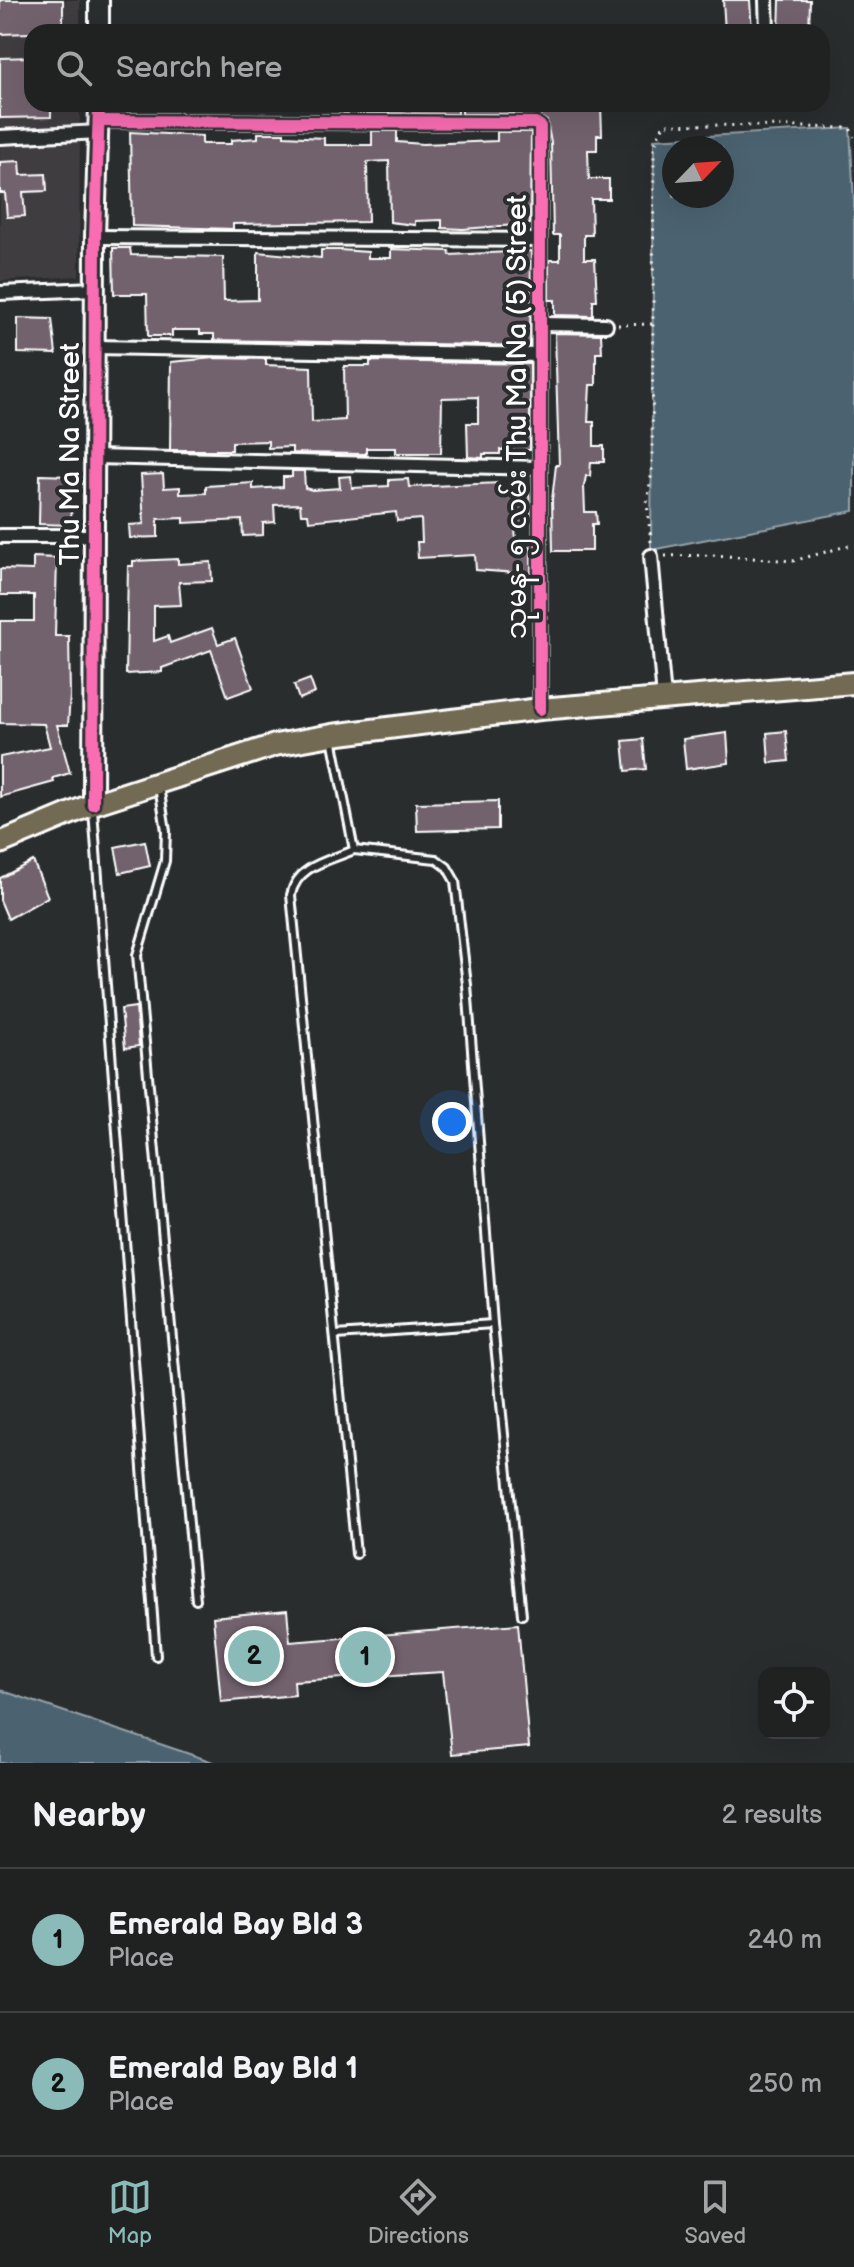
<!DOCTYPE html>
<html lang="en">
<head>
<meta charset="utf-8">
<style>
  body { margin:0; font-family:"Balsamiq Sans","Noto Sans Myanmar",sans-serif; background:#282a2a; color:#f1f3f6 }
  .controls { position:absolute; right:24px; bottom:24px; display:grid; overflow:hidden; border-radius:16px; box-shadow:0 8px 32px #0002 }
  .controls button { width:72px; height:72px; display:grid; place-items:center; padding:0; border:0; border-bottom:2px solid #3d3f40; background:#202222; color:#f1f3f6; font:40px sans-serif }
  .compass { position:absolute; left:662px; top:136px; width:72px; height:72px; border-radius:50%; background:#202222; box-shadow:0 8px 32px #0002; rotate:65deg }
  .you { position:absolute; left:452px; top:1122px; width:28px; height:28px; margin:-20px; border:6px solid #fff; border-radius:50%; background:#1a73e8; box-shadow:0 0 0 12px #1a73e833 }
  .badge { display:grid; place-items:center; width:52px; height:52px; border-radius:50%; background:#8bbbb9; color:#111; font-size:26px; font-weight:700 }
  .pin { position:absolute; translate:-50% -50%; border:4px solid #fff; box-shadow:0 2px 8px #0006 }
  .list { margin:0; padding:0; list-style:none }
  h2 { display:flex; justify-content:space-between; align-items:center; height:104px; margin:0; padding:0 32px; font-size:34px }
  h2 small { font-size:26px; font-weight:400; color:#a2a4a5 }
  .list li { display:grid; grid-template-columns:52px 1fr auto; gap:24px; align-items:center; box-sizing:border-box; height:144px; padding:0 32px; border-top:2px solid #3d3f40 }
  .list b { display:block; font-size:30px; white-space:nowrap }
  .list p { margin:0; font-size:26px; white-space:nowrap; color:#a2a4a5 }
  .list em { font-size:26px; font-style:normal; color:#a2a4a5 }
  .icon { flex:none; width:44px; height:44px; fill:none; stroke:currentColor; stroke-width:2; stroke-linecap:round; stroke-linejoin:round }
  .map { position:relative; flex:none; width:854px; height:1763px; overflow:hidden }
  .search { position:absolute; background:#202222; box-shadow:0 8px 32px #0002; left:24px; right:24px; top:24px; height:88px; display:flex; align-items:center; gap:20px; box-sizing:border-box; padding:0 28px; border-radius:24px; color:#a2a4a5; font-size:30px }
  .sheet { height:392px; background:#202222 }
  nav { display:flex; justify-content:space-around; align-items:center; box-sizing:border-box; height:112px; border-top:2px solid #3d3f40; background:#202222; font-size:22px; color:#a2a4a5 }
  nav a { display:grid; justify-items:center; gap:4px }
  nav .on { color:#8bbbb9 }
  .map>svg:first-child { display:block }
</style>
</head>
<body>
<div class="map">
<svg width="854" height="1763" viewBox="0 0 854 1763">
  <rect width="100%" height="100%" fill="#2a2d2e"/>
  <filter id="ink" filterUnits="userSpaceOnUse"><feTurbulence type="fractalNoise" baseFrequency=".0125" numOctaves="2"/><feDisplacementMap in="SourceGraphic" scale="16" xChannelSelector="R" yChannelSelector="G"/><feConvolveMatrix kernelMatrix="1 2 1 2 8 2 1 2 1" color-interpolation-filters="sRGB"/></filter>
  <g filter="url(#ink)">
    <path fill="#403d41" d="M 0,0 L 80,0 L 80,32 L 32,32 L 32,104 L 80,104 L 79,276 L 0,281 Z"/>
    <g fill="#4c6270" stroke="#94a1a9" stroke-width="2" fill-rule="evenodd">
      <path d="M 850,128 L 854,202 L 854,511 L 651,550 L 654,139 ZM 674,148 L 722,148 L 722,196 L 674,196 Z"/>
      <path d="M 0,1690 L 216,1763 L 0,1763 Z"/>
    </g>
    <g fill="#72626e" stroke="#fff" stroke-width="2">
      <path d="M 0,0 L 63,0 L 63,32 L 0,34 Z"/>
      <path d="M 723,0 L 750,0 L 752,32 L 725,32 Z"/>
      <path d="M 780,0 L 810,0 L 809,32 L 779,32 Z"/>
      <path d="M 32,57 L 32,104 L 51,104 L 51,117 L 0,118 L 0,58 Z"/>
      <path d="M 344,104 L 458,104 L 458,114 L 344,113 Z"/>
      <path d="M 462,104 L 541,104 L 541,108 L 601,104 L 602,135 L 597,135 L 597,150 L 588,150 L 589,179 L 609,179 L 609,199 L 591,199 L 592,235 L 584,235 L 584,259 L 595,259 L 597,300 L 593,300 L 593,316 L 555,315 L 555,300 L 549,300 L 549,260 L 560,260 L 560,235 L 553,235 L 551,143 L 547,121 L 535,114 L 462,114 Z"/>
      <path d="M 372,131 L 397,131 L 397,142 L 423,144 L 497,141 L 497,132 L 531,132 L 530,224 L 463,229 L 442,228 L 442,220 L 415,221 L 415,225 L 390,222 L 389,161 L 367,162 L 368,222 L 233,224 L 233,229 L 132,226 L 130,132 L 202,136 L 202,144 L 231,144 L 231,140 L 258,138 L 258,133 L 284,133 L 284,136 L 324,138 L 324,145 L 372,145 Z"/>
      <path d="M 20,161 L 21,175 L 46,174 L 47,191 L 23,192 L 25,216 L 7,217 L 5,193 L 0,193 L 0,162 Z"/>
      <path d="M 113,248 L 130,248 L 131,255 L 223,257 L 224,301 L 258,300 L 258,252 L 321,258 L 321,250 L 340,250 L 368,252 L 368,258 L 391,258 L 391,249 L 449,251 L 450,255 L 531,251 L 530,346 L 214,340 L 214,334 L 200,334 L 200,330 L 172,330 L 172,336 L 148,336 L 147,294 L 114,294 Z"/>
      <path d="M 18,318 L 52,319 L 56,354 L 18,353 Z"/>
      <path d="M 555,333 L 601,334 L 602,353 L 596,353 L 596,385 L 590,385 L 588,422 L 594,422 L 594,446 L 604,446 L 604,462 L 591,462 L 590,476 L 586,476 L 584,486 L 585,512 L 596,512 L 597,524 L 592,524 L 592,551 L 553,551 L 552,500 L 556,465 L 559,465 Z"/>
      <path d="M 214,358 L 266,359 L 266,365 L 311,367 L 312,422 L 345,420 L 344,366 L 370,366 L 370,361 L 530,364 L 530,450 L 500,450 L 500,454 L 483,454 L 483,458 L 468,457 L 467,423 L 478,423 L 478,397 L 442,398 L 441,453 L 396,453 L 396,448 L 366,448 L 366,454 L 292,453 L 292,447 L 268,448 L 268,441 L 232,442 L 232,450 L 170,450 L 171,362 Z"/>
      <path d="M 292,471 L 304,471 L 305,488 L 312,490 L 340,488 L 339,477 L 351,476 L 352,488 L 389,486 L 389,480 L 408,479 L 409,487 L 500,483 L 501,493 L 529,492 L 531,523 L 515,524 L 516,548 L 531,547 L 531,574 L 476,570 L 475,555 L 418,558 L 417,542 L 422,542 L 421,519 L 397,521 L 396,512 L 309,521 L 308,514 L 301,514 L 300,504 L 274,505 L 275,522 L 263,523 L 263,535 L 243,536 L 242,520 L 184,523 L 184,518 L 158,519 L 158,537 L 130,538 L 129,525 L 144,524 L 141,475 L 163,474 L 164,488 L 180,487 L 180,494 L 206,493 L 206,486 L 253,483 L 253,489 L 283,487 L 283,477 L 292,477 Z"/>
      <path d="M 40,475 L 72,476 L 71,525 L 39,524 Z"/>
      <path d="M 33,557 L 57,558 L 55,636 L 69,636 L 70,696 L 68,725 L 57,725 L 70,773 L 53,778 L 54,782 L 0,797 L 0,757 L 50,747 L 44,724 L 0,723 L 0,621 L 34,621 L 34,595 L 0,595 L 0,569 L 33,570 Z"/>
      <path d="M 178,559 L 178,564 L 211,562 L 212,581 L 179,582 L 181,605 L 154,606 L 154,641 L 168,636 L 170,643 L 212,628 L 218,644 L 235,638 L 253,688 L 228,697 L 211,650 L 162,668 L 162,672 L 126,674 L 128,566 L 133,566 L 133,561 Z"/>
      <path d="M 310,679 L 315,693 L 299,699 L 294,685 Z"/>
      <path d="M 786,731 L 789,761 L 769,763 L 767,733 Z"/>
      <path d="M 727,733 L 729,763 L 686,769 L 683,739 Z"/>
      <path d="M 643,739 L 646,769 L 626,771 L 623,741 Z"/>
      <path d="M 498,801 L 498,829 L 417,831 L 416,803 Z"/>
      <path d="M 145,841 L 150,866 L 120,873 L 115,847 Z"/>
      <path d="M 33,861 L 48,897 L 8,919 L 0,900 L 0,878 Z"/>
      <path d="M 136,1007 L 139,1046 L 125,1048 L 121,1009 Z"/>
      <path d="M 287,1610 L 290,1642 L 518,1624 L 529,1747 L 452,1754 L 443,1672 L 294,1681 L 295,1695 L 221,1702 L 213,1617 Z"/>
    </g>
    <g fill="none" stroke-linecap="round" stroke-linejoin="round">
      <g stroke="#fff" stroke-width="12">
        <g id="lane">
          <path d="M 332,738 L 354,850 L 436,859 L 447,867 L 455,881 L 467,985 L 493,1324 L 522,1615"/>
          <path d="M 159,786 L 166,831 L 165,861 L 137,955 L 196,1600"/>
          <path d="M 93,810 L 156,1656"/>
          <path d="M 354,850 C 329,861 297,865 291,895 L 356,1554"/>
          <path d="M 336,1335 L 493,1324"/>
        </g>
      </g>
      <g stroke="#fff" stroke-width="18">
        <g id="street">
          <path d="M 766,0 L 767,32"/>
          <path d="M 100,121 L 535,123 L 540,126 L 540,709"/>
          <path d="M 0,137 L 100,132"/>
          <path d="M 95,237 L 540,240"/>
          <path d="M 0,293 L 95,289"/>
          <path d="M 540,324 L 606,325"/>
          <path d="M 94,347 L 540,355"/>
          <path d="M 94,457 L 540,468"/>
          <path d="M 0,536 L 94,536"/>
          <path d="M 651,556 L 664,698"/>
        </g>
      </g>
      <g stroke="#fff" stroke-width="24">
        <g id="secondary">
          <path d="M 99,0 L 99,32"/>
          <path d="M 93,804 L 95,237 L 99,104"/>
        </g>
      </g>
      <g stroke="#fff" stroke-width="26">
        <path id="primary" d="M 0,843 L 93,804 L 275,745 L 332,735 L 540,709 L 854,683"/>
      </g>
      <g stroke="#fff" stroke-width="3" stroke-dasharray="2 6" stroke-linecap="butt">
        <path d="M 618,325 L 653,324"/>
        <path d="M 651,542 L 647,503 L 652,471 L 654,147 L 664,124 L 850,128 L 854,137"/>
        <path d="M 665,556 L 713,555 L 793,561 L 854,544"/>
      </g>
      <use href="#lane" stroke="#2a2d2e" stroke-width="6"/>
      <use href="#street" stroke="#2a2d2e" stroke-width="12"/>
      <use href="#secondary" stroke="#2a2d2e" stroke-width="18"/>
      <use href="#primary" stroke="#736b52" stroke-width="20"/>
      <g stroke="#2a2d2e" stroke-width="17">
        <g id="cycleway">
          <path d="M 100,121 L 535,123 L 540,126 L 540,709"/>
          <path d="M 93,804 L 95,237 L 99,104"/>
        </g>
      </g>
      <use href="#cycleway" stroke="#f96db3" stroke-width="12"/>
    </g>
  </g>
  <g text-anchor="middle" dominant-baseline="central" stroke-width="8" stroke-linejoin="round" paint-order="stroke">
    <g font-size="28" fill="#fff" stroke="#2a2d2e">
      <text transform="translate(517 417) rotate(-90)">သုမန- ၅ လမ်း Thu Ma Na (5) Street</text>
      <text transform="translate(70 454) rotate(-90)">Thu Ma Na Street</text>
    </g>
  </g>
</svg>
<div class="controls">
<button><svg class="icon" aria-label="locate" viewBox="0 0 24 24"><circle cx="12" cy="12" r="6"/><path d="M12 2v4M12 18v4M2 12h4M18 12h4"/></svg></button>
</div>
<svg class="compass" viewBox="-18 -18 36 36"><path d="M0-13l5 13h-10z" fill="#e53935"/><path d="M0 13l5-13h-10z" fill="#a2a4a5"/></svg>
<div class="you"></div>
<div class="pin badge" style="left:365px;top:1657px">1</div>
<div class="pin badge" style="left:254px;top:1656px">2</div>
<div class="search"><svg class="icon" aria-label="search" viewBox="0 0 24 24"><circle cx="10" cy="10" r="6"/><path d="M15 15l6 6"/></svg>Search here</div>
</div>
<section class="sheet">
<h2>Nearby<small>2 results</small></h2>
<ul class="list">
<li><span class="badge">1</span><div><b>Emerald Bay Bld 3</b><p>Place</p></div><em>240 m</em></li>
<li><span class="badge">2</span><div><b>Emerald Bay Bld 1</b><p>Place</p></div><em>250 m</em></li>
</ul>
</section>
<nav>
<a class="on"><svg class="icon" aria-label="map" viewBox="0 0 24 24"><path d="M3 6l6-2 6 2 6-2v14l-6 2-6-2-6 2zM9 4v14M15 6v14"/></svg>Map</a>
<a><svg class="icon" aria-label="directions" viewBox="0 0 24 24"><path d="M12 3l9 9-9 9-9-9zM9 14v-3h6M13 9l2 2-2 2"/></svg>Directions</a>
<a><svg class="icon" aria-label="saved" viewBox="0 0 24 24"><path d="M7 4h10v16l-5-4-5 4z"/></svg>Saved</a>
</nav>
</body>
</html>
